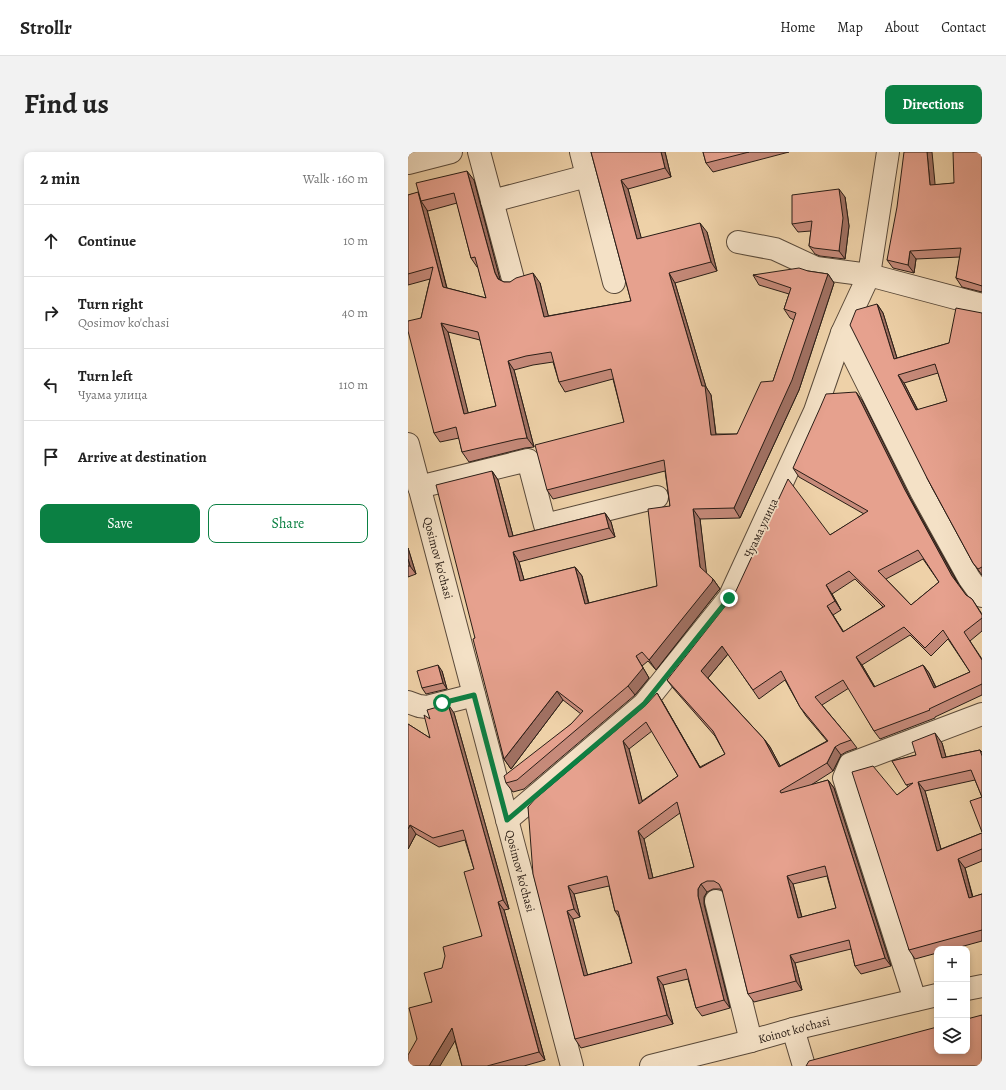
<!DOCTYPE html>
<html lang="en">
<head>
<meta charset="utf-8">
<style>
  body { margin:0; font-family:Alegreya,serif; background:#f2f2f2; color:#222 }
  .controls { position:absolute; right:12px; bottom:12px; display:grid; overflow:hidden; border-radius:8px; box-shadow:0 2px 6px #0003 }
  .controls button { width:36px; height:36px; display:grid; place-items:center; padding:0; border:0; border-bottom:1px solid #e0e0e0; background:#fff; color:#222; font:20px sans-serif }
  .stop { position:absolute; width:12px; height:12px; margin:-9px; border:3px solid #0b8043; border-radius:50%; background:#fff }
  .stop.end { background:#0b8043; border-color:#fff; box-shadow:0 1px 4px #0008 }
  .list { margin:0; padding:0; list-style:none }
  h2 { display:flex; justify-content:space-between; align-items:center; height:52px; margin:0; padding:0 16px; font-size:17px }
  h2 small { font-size:13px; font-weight:400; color:#767676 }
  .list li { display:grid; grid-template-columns:26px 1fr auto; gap:12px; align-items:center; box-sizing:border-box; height:72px; padding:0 16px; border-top:1px solid #e0e0e0 }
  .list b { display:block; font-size:15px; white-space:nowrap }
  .list p { margin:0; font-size:13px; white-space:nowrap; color:#767676 }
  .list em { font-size:13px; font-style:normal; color:#767676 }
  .actions { display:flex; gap:8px; padding:12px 16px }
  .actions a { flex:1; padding:9px 0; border:1px solid #0b8043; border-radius:8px; text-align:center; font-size:14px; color:#0b8043 }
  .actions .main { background:#0b8043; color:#fff }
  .icon { flex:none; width:22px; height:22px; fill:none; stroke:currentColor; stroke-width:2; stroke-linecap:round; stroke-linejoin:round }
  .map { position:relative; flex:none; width:574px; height:914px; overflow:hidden; border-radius:8px }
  header { display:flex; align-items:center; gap:24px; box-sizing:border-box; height:56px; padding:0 20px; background:#fff; border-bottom:1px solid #e0e0e0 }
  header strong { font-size:19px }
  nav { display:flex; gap:22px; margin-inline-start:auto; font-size:14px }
  .intro { display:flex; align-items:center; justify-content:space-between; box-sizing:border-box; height:96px; padding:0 24px }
  h1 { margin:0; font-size:28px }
  .button { padding:10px 18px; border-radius:8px; background:#0b8043; color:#fff; font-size:14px; font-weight:700 }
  main { display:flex; gap:24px; padding:0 24px }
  aside { flex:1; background:#fff; border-radius:8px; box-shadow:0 2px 6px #0003 }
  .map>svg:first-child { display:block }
</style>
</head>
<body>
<header>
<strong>Strollr</strong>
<nav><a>Home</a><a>Map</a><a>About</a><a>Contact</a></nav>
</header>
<div class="intro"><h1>Find us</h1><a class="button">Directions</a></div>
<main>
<aside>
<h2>2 min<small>Walk · 160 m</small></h2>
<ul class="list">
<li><svg class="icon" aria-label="ahead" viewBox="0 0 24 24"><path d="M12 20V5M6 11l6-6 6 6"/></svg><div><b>Continue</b></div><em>10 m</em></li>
<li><svg class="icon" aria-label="right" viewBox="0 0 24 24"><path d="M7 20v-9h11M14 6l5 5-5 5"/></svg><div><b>Turn right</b><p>Qosimov ko'chasi</p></div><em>40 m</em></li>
<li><svg class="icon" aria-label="left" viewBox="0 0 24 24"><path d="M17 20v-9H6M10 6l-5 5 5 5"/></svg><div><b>Turn left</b><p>Чуама улица</p></div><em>110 m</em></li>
<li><svg class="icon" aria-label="arrive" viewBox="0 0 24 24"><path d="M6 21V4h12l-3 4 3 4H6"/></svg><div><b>Arrive at destination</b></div></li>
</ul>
<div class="actions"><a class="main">Save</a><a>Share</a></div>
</aside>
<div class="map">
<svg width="574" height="914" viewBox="0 0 574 914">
  <rect width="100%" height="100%" fill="#eed1a8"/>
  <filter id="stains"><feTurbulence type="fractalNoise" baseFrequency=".005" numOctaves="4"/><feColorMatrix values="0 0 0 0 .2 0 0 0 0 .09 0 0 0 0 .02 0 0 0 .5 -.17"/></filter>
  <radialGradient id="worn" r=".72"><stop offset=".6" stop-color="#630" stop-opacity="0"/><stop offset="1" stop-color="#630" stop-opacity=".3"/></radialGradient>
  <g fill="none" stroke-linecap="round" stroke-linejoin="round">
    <g stroke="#5a4a3a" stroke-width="24">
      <g id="minor">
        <path d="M 71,0 L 105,127"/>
        <path d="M 173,0 L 206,130"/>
        <path d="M 0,11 L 43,0"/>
        <path d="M 84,49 L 179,24"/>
        <path d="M 330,90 L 367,97 L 408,116 L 461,123 L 480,0"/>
        <path d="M 434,181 L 514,341 L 561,426 L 574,444"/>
        <path d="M 0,292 L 164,914"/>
        <path d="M 11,335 L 120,308 L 137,373 L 249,345"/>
        <path d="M 0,550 L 11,554 L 19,555 L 66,543"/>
        <path d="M 99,668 L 236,552 L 321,446 L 407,259 L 434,181 L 461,123 L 574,153"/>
        <path d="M 308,749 L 343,889"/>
        <path d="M 559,837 L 574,834"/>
        <path d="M 507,848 L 436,626 L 442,612 L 574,562"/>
        <path d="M 385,877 L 396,914"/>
        <path d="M 243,914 L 343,889 L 385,877 L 529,843"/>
      </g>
    </g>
    <use href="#minor" stroke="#f4e1c6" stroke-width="22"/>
  </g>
  <g fill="#c68a7a" stroke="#291d16" fill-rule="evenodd">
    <path d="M 183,0 L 257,0 L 263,25 L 220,37 L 233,86 L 299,80 L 309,119 L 267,131 L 298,235 L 303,243 L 308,282 L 329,282 L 365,229 L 386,168 L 382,166 L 376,157 L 381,142 L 351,133 L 345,123 L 400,119 L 420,122 L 426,131 L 391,238 L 332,366 L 292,367 L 298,421 L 305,427 L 312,437 L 310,439 L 248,518 L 240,509 L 234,514 L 241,526 L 227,543 L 116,637 L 105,640 L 98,631 L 163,572 L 173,562 L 155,548 L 103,617 L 96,607 L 67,486 L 84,319 L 90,328 L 105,384 L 197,361 L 203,370 L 207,385 L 111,410 L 116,428 L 167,415 L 174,424 L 181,451 L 249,434 L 262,354 L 257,319 L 145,347 L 139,338 L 216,270 L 205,227 L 157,240 L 151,230 L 145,210 L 125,213 L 106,218 L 126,295 L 117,296 L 61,310 L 54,300 L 51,286 L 32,290 L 26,281 L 13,166 L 22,127 L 0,133 L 0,43 L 66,28 L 92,128 L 96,130 L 132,131 L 140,164 L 223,149 ZM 49,51 L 63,106 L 69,115 L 70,115 L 78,146 L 39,136 L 19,58 L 20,59 ZM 40,180 L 72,188 L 88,254 L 60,261 Z"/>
    <path d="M 295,0 L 381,0 L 305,20 L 298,11 Z"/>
    <path d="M 574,0 L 574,140 L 554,135 L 548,126 L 552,105 L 508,107 L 506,121 L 485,116 L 479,108 L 527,33 L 546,31 Z"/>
    <path d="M 437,45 L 441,74 L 437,107 L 412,104 L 407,102 L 401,94 L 403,79 L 390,80 L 384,72 Z"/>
    <path d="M 469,152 L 475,161 L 489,206 L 541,191 L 574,161 L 574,423 L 565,411 L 519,326 ZM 530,221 L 539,249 L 510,258 L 496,231 Z"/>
    <path d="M 454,248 L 503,347 L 550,431 L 558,443 L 564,447 L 574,462 L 574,479 L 562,489 L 574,507 L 574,543 L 527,565 L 527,566 L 472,587 L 466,579 L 441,536 L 414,553 L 443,588 L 449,596 L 438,600 L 433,603 L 425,619 L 403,633 L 420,628 L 426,636 L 483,814 L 453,822 L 447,814 L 443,797 L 387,811 L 394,838 L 346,850 L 340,842 L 315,739 L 312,737 L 305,737 L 299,740 L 296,745 L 296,752 L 322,856 L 294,864 L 288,856 L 280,827 L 255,833 L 265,872 L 173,896 L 167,887 L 120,655 L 254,549 L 292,615 L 317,602 L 307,584 L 265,536 L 259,528 L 422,383 L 456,362 L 391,325 L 385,316 ZM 515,407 L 531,430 L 503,453 L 478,427 ZM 447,427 L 475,455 L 435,480 L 425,463 L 433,458 L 424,442 ZM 502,483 L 523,504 L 540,487 L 562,520 L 528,535 L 521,521 L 515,513 L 467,535 L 454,513 ZM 320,502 L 351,547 L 377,528 L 392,555 L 398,564 L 419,589 L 372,614 L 362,595 L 356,587 L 300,526 ZM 244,579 L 270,624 L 234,649 L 221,597 ZM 272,661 L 286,715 L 245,726 L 236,687 ZM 419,724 L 428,756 L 394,765 L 385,732 ZM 201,734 L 207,759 L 211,765 L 224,811 L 179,823 L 165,767 L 172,765 L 166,742 Z"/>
    <path d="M 0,396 L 8,422 L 0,425 Z"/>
    <path d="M 34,519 L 39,537 L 18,542 L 14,536 Z"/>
    <path d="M 46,561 L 101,757 L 96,758 L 137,908 L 116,914 L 54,914 L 47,889 L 9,887 L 24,850 L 34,816 L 74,784 L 66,717 L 57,688 L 31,695 L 8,682 L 0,697 L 0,572 L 22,586 L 22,567 Z"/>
    <path d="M 534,591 L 538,605 L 572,598 L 574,600 L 574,680 L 574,645 L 567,628 L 517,639 L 533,697 L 574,681 L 574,709 L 557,716 L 565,745 L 574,742 L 574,789 L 545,797 L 529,797 L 529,801 L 507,807 L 501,798 L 489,643 L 500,635 L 484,609 L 508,603 Z"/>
  </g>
  <g fill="#a17163" stroke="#291d16">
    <path d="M 253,0 L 257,0 L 263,25 L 257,16 Z"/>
    <path d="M 519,0 L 524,0 L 528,42 L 522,33 Z"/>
    <path d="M 59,19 L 66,28 L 93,131 L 96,136 L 87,121 Z"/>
    <path d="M 213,28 L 220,37 L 236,96 L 229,87 Z"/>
    <path d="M 431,37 L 437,45 L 441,74 L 437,107 L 431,99 Z"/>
    <path d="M 10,40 L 13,49 L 19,58 L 41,145 L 35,135 Z"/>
    <path d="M 292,71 L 299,80 L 309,119 L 303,110 Z"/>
    <path d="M 502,99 L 508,107 L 506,121 L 500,113 Z"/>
    <path d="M 125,121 L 132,131 L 143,174 L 136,165 Z"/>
    <path d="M 261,121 L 267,131 L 298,235 L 303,243 L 309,292 L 303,283 L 294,234 Z"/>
    <path d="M 420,122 L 426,131 L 391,238 L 332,366 L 326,356 Z"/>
    <path d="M 469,152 L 475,161 L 492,216 L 486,207 Z"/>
    <path d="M 33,171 L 40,180 L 63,272 L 56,262 Z"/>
    <path d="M 100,209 L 106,218 L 126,295 L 119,286 Z"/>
    <path d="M 490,223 L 496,231 L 514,267 L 508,258 Z"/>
    <path d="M 448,240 L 454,248 L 503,347 L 550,432 L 544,424 L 497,338 Z"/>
    <path d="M 84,319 L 90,328 L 108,395 L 101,385 Z"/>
    <path d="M 285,357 L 292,367 L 299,425 L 292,415 Z"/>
    <path d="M 197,361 L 203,370 L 207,385 L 201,376 Z"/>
    <path d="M 0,396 L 8,422 L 2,414 L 0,407 Z"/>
    <path d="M 105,400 L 111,410 L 119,438 L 112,429 Z"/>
    <path d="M 167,415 L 174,424 L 183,462 L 177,452 Z"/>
    <path d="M 305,427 L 312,437 L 310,439 L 248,518 L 241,508 Z"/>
    <path d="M 418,433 L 424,442 L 433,458 L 427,449 Z"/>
    <path d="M 419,454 L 425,463 L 441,488 L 435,480 Z"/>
    <path d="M 314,494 L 320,502 L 299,527 L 293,519 Z"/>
    <path d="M 228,504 L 234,514 L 241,526 L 227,543 L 220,534 Z"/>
    <path d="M 448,505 L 454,513 L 472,544 L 466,535 Z"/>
    <path d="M 30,513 L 34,519 L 39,537 L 35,531 Z"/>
    <path d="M 515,513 L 521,521 L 532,545 L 526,536 Z"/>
    <path d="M 149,539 L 155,548 L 103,617 L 96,607 Z"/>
    <path d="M 249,541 L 254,549 L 297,624 L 292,616 Z"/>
    <path d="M 40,552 L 46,561 L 101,757 L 95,748 Z"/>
    <path d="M 527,581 L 534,591 L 541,616 L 534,606 Z"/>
    <path d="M 356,587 L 362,595 L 377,623 L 371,615 Z"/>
    <path d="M 215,589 L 221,597 L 237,660 L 231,652 Z"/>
    <path d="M 427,595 L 433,603 L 425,619 L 419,611 Z"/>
    <path d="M 420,628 L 426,636 L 483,814 L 477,806 Z"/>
    <path d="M 510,630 L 517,639 L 536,708 L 529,699 Z"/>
    <path d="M 2,673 L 8,682 L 0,697 L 0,677 Z"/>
    <path d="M 230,679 L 236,687 L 247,735 L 241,727 Z"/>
    <path d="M 550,707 L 557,716 L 567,755 L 561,746 Z"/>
    <path d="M 379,724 L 385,732 L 396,774 L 390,766 Z"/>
    <path d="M 293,732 L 299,740 L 296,745 L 296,752 L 322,856 L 316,848 L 290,744 L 290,737 Z"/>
    <path d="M 160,734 L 166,742 L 172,765 L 166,757 Z"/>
    <path d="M 90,750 L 96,758 L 137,908 L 131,900 Z"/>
    <path d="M 159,759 L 165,767 L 182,832 L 176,824 Z"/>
    <path d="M 382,803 L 387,811 L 394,838 L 388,829 Z"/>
    <path d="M 249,825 L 255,833 L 265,872 L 259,863 Z"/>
    <path d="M 44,876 L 50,884 L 32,914 L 21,914 Z"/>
  </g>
  <g fill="#e6a18e" stroke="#291d16" fill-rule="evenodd">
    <path d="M 183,0 L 253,0 L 257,16 L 213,28 L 229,87 L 292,71 L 303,110 L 261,121 L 294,234 L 297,234 L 303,283 L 329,282 L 353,230 L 365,229 L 388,161 L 376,157 L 383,136 L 345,123 L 391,116 L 400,119 L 420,122 L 384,228 L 326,356 L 285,357 L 292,415 L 305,427 L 304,430 L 241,508 L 234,500 L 228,504 L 235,516 L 220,534 L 109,628 L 98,631 L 96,624 L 163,572 L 175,559 L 149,539 L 96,607 L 65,487 L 67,486 L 28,333 L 84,319 L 101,385 L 197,361 L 201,376 L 105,400 L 112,429 L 167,415 L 177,452 L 249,434 L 240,357 L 262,354 L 256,308 L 139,338 L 127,293 L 216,270 L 203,217 L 151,230 L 143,200 L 118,204 L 100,209 L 119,286 L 110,287 L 54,300 L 48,275 L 26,281 L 0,179 L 0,169 L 13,166 L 25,115 L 0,122 L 0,43 L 10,40 L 35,135 L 78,146 L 67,105 L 63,106 L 46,41 L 13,49 L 8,31 L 59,19 L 87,121 L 90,127 L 96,130 L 102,130 L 108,126 L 125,121 L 136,165 L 223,149 ZM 33,171 L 70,180 L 88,254 L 56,262 Z"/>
    <path d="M 295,0 L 341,0 L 298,11 Z"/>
    <path d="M 496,0 L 519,0 L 522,33 L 546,31 L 545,0 L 574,0 L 574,134 L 571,133 L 548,126 L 553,96 L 502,99 L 500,113 L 479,108 L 489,55 Z"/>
    <path d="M 431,37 L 435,66 L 431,99 L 406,96 L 401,94 L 404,69 L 384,72 L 384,43 Z"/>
    <path d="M 469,152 L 486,207 L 541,191 L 548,156 L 574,161 L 574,415 L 570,417 L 565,411 L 519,326 L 442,173 L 448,158 ZM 527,212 L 539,249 L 508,258 L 490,223 Z"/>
    <path d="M 448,240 L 497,338 L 544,424 L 558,443 L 564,447 L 574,463 L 574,466 L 556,480 L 574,508 L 574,532 L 521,557 L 522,558 L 466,579 L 435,528 L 407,545 L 443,588 L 432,592 L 427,595 L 419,611 L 372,639 L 373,641 L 420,628 L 477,806 L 447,814 L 441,788 L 382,803 L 388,829 L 340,842 L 314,738 L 311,732 L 306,729 L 299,729 L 293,732 L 290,737 L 290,744 L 316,848 L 288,856 L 278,817 L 249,825 L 259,863 L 167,887 L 125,722 L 120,655 L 127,647 L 238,553 L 249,541 L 292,616 L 317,602 L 305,579 L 259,528 L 326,443 L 380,327 L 422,383 L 460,359 L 385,316 L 412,256 L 418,242 ZM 510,398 L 531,430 L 503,453 L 470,419 ZM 441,419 L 477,454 L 435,480 L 419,454 L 427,449 L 418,433 ZM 496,475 L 517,496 L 535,478 L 562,520 L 526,536 L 515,513 L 466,535 L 448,505 ZM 314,494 L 345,538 L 373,519 L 392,555 L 420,589 L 371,615 L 356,587 L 293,519 ZM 238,570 L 270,624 L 231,652 L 215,589 ZM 269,650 L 286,715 L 241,727 L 230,679 ZM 417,714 L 428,756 L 390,766 L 379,724 ZM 199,724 L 207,759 L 210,759 L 224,811 L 176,824 L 159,759 L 166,757 L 160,734 Z"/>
    <path d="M 0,407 L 2,414 L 0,414 Z"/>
    <path d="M 30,513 L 35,531 L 14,536 L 9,519 Z"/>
    <path d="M 40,552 L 95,748 L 90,750 L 131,900 L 79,914 L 54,914 L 44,876 L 21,914 L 0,914 L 0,903 L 9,887 L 1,856 L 24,850 L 16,821 L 34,816 L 37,804 L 35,795 L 74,784 L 56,720 L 66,717 L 55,678 L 25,686 L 2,673 L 0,677 L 0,572 L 22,586 L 16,563 L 22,567 L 19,558 Z"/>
    <path d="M 527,581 L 534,606 L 572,598 L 574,604 L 574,680 L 562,649 L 574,645 L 563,618 L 510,630 L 529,699 L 574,681 L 574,697 L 550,707 L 561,746 L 574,742 L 574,778 L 501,798 L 444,620 L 465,614 L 489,643 L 505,631 L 498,633 L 484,609 L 508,603 L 504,590 Z"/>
    <path d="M 574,863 L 574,914 L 398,914 L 401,909 L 529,875 L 529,899 L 559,899 L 559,867 Z"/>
  </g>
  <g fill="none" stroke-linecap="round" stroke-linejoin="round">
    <path stroke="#0b8043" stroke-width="5" d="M 34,551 L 66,543 L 99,668 L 236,552 L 321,446"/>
  </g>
  <g text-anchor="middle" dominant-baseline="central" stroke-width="3.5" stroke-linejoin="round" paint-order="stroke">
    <g font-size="12" fill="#291d16" stroke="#f4e1c6">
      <text transform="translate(353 376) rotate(-65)">Чуама улица</text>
      <text transform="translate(30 406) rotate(75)">Qosimov ko'chasi</text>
      <text transform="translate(112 719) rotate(75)">Qosimov ko'chasi</text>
      <text transform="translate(386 878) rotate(-15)">Koinot ko'chasi</text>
    </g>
  </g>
  <rect width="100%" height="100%" filter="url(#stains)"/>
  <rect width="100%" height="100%" fill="url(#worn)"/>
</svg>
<div class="controls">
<button>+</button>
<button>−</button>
<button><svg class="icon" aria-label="layers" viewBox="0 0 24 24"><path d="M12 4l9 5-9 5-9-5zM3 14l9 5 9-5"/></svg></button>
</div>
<div class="stop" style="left:34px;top:551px"></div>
<div class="stop end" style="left:321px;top:446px"></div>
</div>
</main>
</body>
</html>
